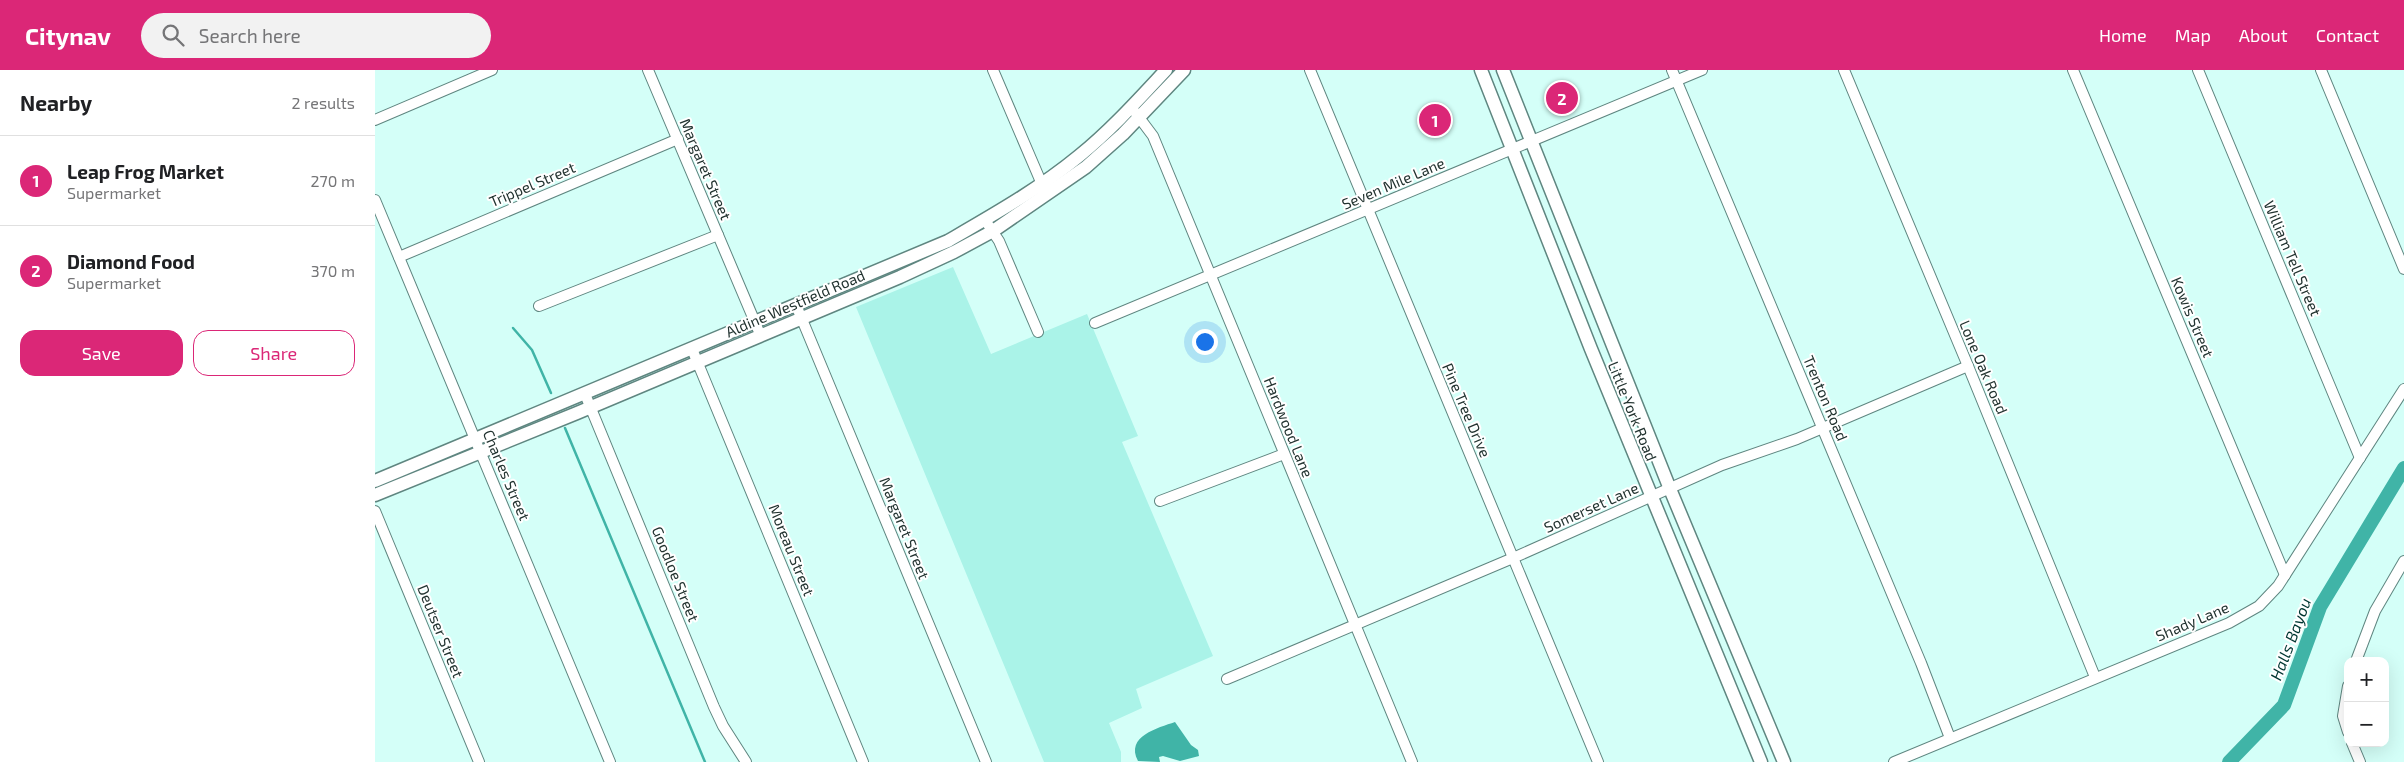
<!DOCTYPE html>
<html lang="en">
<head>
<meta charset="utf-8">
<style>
  body { margin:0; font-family:"Exo 2",sans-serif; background:#f2f2f2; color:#202124 }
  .controls { position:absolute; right:15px; bottom:15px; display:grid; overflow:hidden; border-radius:10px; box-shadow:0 5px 20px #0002 }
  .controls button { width:45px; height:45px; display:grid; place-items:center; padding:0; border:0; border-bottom:1px solid #e0e0e0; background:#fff; color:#202124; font:25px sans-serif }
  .you { position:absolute; left:829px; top:271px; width:18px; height:18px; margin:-12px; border:4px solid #fff; border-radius:50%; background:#1a73e8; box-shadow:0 0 0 8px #1a73e833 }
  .badge { display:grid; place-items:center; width:32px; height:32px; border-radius:50%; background:#db2777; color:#fff; font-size:16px; font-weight:700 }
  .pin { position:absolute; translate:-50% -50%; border:2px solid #fff; box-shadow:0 1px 5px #0006 }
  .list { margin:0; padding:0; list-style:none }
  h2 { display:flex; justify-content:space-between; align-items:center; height:65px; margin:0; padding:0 20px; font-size:21px }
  h2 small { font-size:16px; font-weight:400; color:#757577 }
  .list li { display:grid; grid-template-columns:32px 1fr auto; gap:15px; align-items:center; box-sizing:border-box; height:90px; padding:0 20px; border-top:1px solid #e0e0e0 }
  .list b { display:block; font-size:19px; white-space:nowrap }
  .list p { margin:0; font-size:16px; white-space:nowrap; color:#757577 }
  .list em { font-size:16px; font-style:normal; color:#757577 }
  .actions { display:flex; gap:10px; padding:15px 20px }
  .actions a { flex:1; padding:11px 0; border:1px solid #db2777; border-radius:15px; text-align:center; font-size:18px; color:#db2777 }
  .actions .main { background:#db2777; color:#fff }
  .icon { flex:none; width:28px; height:28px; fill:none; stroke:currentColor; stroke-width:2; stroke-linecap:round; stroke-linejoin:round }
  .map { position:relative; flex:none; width:2029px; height:692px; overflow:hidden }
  header { display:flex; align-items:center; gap:30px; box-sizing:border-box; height:70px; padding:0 25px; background:#db2777; color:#fff }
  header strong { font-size:24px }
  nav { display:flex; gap:28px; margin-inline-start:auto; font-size:18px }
  .search { width:350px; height:45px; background:#f2f2f2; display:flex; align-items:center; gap:12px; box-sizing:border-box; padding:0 18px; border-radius:28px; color:#757577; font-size:19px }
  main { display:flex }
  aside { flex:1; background:#fff }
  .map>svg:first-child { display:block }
</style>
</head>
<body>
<header>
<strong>Citynav</strong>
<div class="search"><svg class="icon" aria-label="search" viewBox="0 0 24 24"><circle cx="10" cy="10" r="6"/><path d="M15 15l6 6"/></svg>Search here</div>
<nav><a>Home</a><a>Map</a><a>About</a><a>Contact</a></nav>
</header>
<main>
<aside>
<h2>Nearby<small>2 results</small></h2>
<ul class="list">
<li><span class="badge">1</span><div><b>Leap Frog Market</b><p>Supermarket</p></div><em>270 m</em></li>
<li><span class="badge">2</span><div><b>Diamond Food</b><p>Supermarket</p></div><em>370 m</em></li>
</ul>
<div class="actions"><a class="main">Save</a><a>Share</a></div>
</aside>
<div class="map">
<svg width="2029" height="692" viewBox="0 0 2029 692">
  <rect width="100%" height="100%" fill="#d4fff8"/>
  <path fill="#aaf3e8" d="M 578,197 L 616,284 L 712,244 L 763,366 L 747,372 L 838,586 L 761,619 L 767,638 L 734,653 L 746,682 L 746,692 L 669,692 L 481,237 Z"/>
  <path fill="#40b4a7" d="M 800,652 L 816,675 L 823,680 L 824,686 L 805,691 L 788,686 L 784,687 L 785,692 L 763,691 C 750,666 783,658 800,652 Z"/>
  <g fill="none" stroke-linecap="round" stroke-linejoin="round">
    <g stroke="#40b4a7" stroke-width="2.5">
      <path d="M 138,258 L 157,280 L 176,323"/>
      <path d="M 190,358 L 330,692"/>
    </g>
    <path stroke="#40b4a7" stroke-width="14" d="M 1854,692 L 1909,635 L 1945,537 L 2029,398"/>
    <g stroke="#5f8680" stroke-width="12">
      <g id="minor">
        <path d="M 273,0 L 385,264"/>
        <path d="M 618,0 L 669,119"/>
        <path d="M 935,0 L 1223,692"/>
        <path d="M 1297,0 L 1546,593 L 1575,668"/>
        <path d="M 1469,0 L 1593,296 L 1720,607"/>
        <path d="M 1698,0 L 1910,505"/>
        <path d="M 1823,0 L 1985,388"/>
        <path d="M 1946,0 L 2029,199"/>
        <path d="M 760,42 L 778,66 L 1037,692"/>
        <path d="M 0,50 L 117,0"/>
        <path d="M 0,130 L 235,692"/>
        <path d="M 610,150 L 624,171 L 663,262"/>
        <path d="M 24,187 L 303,69"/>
        <path d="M 421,235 L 611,692"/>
        <path d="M 164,236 L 343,165"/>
        <path d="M 720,253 L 1327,0"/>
        <path d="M 317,279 L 488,692"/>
        <path d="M 210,324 L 339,637 L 348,656 L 371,692"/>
        <path d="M 785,431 L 909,384"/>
        <path d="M 0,441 L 104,692"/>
        <path d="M 1981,591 L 2000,541 L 2029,491"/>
        <path d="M 852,609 L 1138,488 L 1347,395 L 1422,369 L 1593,296"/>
        <path d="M 1973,616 L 1968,646 L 1973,662"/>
        <path d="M 1977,673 L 1985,692"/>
        <path d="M 1519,692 L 1854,553 L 1884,536 L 1903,516 L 2029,319"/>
      </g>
    </g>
    <g stroke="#5f8680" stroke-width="15">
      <g id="major">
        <path d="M 1106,0 L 1216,279 L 1386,692"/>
        <path d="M 1128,0 L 1295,419 L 1409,692"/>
        <path d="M 0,411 L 573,171 C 618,145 664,119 704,86 C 736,60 763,30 791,0"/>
        <path d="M 0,425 L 202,343 L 525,207 L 579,182 L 618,161 L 711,97 L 748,64 L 809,0"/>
      </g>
    </g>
    <use href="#minor" stroke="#fff" stroke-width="10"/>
    <use href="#major" stroke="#fff" stroke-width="12"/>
  </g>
  <g text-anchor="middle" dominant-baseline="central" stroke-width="4" stroke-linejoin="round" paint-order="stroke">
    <g font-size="15" fill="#223330" stroke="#fff">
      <text transform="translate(331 99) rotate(67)">Margaret Street</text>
      <text transform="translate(1018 113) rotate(-23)">Seven Mile Lane</text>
      <text transform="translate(157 114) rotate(-23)">Trippel Street</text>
      <text transform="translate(1918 188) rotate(67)">William Tell Street</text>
      <text transform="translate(420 233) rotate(-23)">Aldine Westfield Road</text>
      <text transform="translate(1818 247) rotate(67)">Kowis Street</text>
      <text transform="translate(1609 297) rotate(67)">Lone Oak Road</text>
      <text transform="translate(1451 328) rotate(67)">Trenton Road</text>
      <text transform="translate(1092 340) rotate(67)">Pine Tree Drive</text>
      <text transform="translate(1258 341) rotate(68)">Little York Road</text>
      <text transform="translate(914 357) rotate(68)">Hardwood Lane</text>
      <text transform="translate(132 405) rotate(67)">Charles Street</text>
      <text transform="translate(1216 437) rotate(-24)">Somerset Lane</text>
      <text transform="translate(530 458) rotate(68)">Margaret Street</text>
      <text transform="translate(417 480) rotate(68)">Moreau Street</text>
      <text transform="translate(301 504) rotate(68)">Goodloe Street</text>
      <text transform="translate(1817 551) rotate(-23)">Shady Lane</text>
      <text transform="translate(66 561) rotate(68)">Deutser Street</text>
    </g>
    <g font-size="16" font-style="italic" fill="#003732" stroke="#fff">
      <text transform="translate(1915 569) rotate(-69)">Halls Bayou</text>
    </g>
  </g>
</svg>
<div class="controls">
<button>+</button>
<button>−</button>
</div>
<div class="you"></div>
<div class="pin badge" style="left:1060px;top:50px">1</div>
<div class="pin badge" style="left:1187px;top:28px">2</div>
</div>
</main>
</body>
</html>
